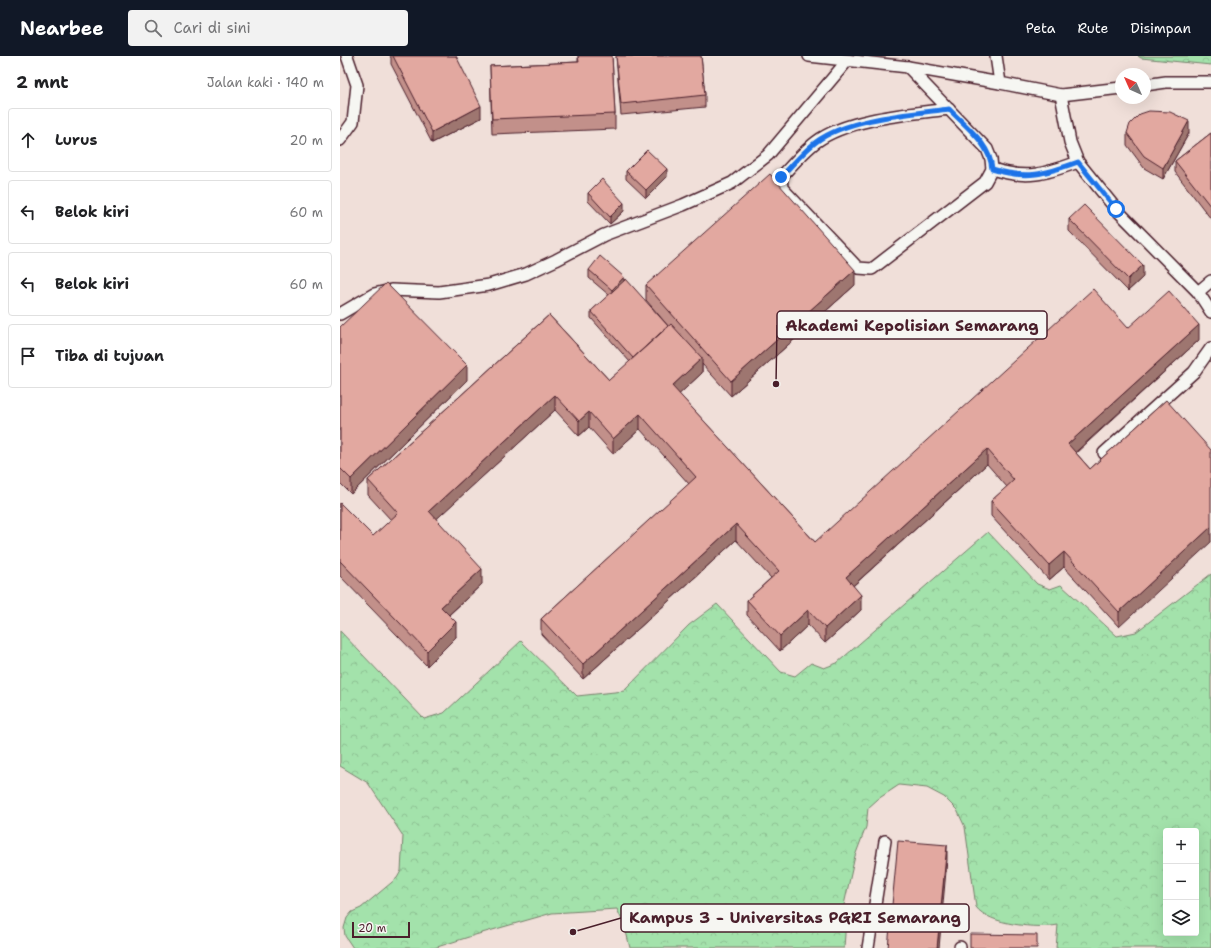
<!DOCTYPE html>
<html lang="id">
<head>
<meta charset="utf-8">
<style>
  body { margin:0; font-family:"Shantell Sans",sans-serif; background:#f2f2f2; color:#202124 }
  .controls { position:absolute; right:12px; bottom:12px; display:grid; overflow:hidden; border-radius:4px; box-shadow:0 4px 16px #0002 }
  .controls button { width:36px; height:36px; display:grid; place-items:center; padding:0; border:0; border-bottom:1px solid #e0e0e0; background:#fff; color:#202124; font:20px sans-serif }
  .compass { position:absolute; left:775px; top:12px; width:36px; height:36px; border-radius:50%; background:#fff; box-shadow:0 4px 16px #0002; rotate:315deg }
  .scale { position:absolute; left:12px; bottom:10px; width:58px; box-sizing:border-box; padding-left:4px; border:2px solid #4a1f2b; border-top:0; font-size:11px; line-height:14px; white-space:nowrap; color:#4a1f2b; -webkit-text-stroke:3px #f6f6f2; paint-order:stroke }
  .stop { position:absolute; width:12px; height:12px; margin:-9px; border:3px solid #1a73e8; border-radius:50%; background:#fff }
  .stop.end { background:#1a73e8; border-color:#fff; box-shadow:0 1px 4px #0008 }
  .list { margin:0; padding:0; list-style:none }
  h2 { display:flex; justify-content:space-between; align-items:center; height:52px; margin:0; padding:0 16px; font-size:17px }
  h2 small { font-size:13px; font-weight:400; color:#757577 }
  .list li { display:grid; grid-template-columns:26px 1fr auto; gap:12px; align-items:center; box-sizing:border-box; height:64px; margin:0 8px 8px; padding:0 8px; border:1px solid #e0e0e0; border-radius:4px }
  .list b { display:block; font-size:15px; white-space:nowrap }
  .list em { font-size:13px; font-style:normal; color:#757577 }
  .icon { flex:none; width:22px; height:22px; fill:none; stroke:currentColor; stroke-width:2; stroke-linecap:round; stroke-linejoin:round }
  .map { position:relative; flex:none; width:871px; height:892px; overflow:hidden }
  header { display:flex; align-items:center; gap:24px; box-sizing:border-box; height:56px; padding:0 20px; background:#111827; color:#fff }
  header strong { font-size:19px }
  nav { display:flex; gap:22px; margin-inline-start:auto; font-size:14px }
  .search { width:280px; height:36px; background:#f2f2f2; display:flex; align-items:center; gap:10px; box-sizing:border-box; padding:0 14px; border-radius:4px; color:#757577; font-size:15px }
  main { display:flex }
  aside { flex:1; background:#fff }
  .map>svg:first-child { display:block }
</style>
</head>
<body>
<header>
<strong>Nearbee</strong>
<div class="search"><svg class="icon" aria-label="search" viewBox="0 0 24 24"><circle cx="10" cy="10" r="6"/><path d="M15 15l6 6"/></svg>Cari di sini</div>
<nav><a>Peta</a><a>Rute</a><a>Disimpan</a></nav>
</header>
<main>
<aside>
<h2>2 mnt<small>Jalan kaki · 140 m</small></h2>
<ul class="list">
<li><svg class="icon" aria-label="ahead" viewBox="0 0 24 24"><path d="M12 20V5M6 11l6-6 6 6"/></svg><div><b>Lurus</b></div><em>20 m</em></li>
<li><svg class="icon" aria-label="left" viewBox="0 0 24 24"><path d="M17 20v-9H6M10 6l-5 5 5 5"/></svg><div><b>Belok kiri</b></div><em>60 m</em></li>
<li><svg class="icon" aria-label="left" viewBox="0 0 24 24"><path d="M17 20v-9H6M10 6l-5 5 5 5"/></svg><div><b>Belok kiri</b></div><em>60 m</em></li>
<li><svg class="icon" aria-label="arrive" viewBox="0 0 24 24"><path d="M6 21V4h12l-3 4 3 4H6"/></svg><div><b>Tiba di tujuan</b></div></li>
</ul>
</aside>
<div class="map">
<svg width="871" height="892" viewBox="0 0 871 892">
  <defs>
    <pattern id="forest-crowns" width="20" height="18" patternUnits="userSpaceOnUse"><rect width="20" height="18" fill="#a3e2ab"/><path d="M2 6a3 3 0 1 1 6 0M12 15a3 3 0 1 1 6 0" fill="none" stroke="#8ec193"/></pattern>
  </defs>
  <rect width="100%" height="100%" fill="#f0dfd9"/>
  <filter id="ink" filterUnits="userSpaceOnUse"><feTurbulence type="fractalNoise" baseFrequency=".025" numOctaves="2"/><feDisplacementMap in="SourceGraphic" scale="8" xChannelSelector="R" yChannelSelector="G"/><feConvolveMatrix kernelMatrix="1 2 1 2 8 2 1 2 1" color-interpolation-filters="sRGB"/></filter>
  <g filter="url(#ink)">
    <g fill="url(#forest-crowns)" stroke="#76806b" fill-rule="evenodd">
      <path d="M 798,0 L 871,0 L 871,9 L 801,2 Z"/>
      <path d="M 648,476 L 697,528 L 710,533 L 721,529 L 777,580 L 796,576 L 871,518 L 871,892 L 716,892 L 718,869 C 698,873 649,869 636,851 L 625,771 L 617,754 L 604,741 L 587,732 L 559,729 L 538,743 L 528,752 L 526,771 L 515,800 L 504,849 L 505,878 L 504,892 L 290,892 L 285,871 L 277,853 L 212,857 L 135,879 L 94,892 L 13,892 L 5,880 L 4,872 L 7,862 L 12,856 L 21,852 L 57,822 L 61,815 L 63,780 L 28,727 L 0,710 L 0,575 L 84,663 L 104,657 L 181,585 L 237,640 L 284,635 L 349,569 L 377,548 L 441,616 L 455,620 L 471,607 L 484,612 L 497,607 ZM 826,775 L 856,775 L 856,877 L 826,877 Z"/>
    </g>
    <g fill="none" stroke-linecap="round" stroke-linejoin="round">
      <g stroke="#4a1f2b" stroke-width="14">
        <g id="service">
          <path d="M 469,0 L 568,11 L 660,27"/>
          <path d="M 656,0 L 660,27 L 721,39 L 781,32"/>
          <path d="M 568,11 L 647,93 L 651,103 L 652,113 L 645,126 L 532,213 L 518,212 L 442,132 L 441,121 C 452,109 463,96 476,86 C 508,62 570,58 609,53"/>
          <path d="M 805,29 L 826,26 L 871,26"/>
          <path d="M 721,39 L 730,86 L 738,106 L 776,153 L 858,236 L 871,256"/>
          <path d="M 0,84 L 13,66 L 17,29 L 7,0"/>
          <path d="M 652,113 C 687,124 705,118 738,106"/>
          <path d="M 858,236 L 871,225"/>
          <path d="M 0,258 L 34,238 L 51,234 L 99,236 L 149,229 L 186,218 L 216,204 L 264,179 L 343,149 L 392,127 L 428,99 L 507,5"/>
          <path d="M 764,397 L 854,316 L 871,292"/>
          <path d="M 528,892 L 545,785"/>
          <path d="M 620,892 L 620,891"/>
        </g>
      </g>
      <use href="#service" stroke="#f6f6f2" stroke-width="11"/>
    </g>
    <g fill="#c2908a" stroke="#4a1f2b">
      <path d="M 50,0 L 116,0 L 141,62 L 92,87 L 51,8 L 51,2 Z"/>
      <path d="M 238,0 L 272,0 L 275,58 L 275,73 L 152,78 L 150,10 L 238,6 Z"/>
      <path d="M 276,0 L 361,0 L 365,39 L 365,51 L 281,59 Z"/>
      <path d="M 787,77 L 849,77 L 823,123 L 804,112 L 787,89 Z"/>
      <path d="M 871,77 L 871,163 L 835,116 L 835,105 Z"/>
      <path d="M 286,115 L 327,121 L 306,142 L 286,123 Z"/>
      <path d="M 248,137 L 284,155 L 270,168 L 248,145 Z"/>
      <path d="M 729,163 L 803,221 L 788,235 L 729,175 Z"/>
      <path d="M 249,214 L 284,225 L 328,272 L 329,271 L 306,244 L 306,229 L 515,229 L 391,340 L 362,308 L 362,317 L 339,338 L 475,486 L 788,272 L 859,284 L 736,397 L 750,413 L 826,344 L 779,571 L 724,511 L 709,524 L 651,460 L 651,445 L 667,431 L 647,408 L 513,530 L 521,554 L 485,587 L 468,569 L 440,595 L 407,559 L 407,544 L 431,522 L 396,484 L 243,623 L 201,578 L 201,563 L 349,428 L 300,373 L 273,398 L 249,371 L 239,380 L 215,354 L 96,463 L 142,528 L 109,559 L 116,581 L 87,610 L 0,520 L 0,447 L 33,480 L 51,464 L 28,439 L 28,424 L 209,259 L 269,324 L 290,306 L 251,262 L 251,255 L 269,239 L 249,222 Z"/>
      <path d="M 0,271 L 127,324 L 11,438 L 0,427 Z"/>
    </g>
    <g fill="#9e7670" stroke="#4a1f2b">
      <path d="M 141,50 L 141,62 L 92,87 L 92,76 Z"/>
      <path d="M 849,65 L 849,77 L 823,123 L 823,112 Z"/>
      <path d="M 327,113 L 327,121 L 306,142 L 306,134 Z"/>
      <path d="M 284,147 L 284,155 L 270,168 L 270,161 Z"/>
      <path d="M 803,209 L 803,221 L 788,235 L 788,223 Z"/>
      <path d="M 515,214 L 515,229 L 391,340 L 391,325 Z"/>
      <path d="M 284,221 L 284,229 L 272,242 L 272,234 Z"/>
      <path d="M 859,269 L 859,284 L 728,403 L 728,388 Z"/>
      <path d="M 328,270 L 328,278 L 293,309 L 293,302 Z"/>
      <path d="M 362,302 L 362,317 L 332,345 L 332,330 Z"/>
      <path d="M 127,309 L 127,324 L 11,438 L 11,423 Z"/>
      <path d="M 215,339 L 215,354 L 89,470 L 89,455 Z"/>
      <path d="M 249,356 L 249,371 L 239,380 L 239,365 Z"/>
      <path d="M 300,358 L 300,373 L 273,398 L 273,383 Z"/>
      <path d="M 647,393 L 647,408 L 506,536 L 506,521 Z"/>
      <path d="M 396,468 L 396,484 L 243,623 L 243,608 Z"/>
      <path d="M 871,471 L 871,486 L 779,571 L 779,556 Z"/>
      <path d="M 724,496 L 724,511 L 709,524 L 709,509 Z"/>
      <path d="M 142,513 L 142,528 L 101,566 L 101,551 Z"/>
      <path d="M 521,539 L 521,554 L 485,587 L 485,572 Z"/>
      <path d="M 468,554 L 468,569 L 440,595 L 440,580 Z"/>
      <path d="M 116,566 L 116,581 L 87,610 L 87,595 Z"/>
      <path d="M 607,789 L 607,804 L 599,892 L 597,892 Z"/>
    </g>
    <g fill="#e2a8a0" stroke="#4a1f2b">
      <path d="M 53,0 L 116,0 L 141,50 L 92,76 Z"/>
      <path d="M 238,0 L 272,0 L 275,58 L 152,63 L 150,10 L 239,6 Z"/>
      <path d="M 276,0 L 361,0 L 365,39 L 281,48 Z"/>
      <path d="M 809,55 L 830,56 L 849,65 L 823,112 L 804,100 L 787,77 L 790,68 L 800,58 Z"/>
      <path d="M 871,77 L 871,151 L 835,105 Z"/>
      <path d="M 307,94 L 327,113 L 306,134 L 286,115 Z"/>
      <path d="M 430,118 L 515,214 L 391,325 L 306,229 Z"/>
      <path d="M 262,123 L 284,147 L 270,161 L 248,137 Z"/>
      <path d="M 744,149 L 803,209 L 788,223 L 729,163 Z"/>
      <path d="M 260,200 L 284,221 L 272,234 L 249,214 Z"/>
      <path d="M 286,223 L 328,270 L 293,302 L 251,255 Z"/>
      <path d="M 46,227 L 127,309 L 11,423 L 0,412 L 0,271 Z"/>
      <path d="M 753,233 L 788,272 L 829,235 L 859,269 L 728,388 L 750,413 L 826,344 L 871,394 L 871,471 L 779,556 L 724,496 L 709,509 L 651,445 L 674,424 L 647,393 L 506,521 L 521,539 L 485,572 L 468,554 L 440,580 L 407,544 L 439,515 L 396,468 L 243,608 L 201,563 L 356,421 L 300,358 L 273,383 L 249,356 L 239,365 L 215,339 L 89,455 L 142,513 L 101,551 L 116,566 L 87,595 L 0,505 L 0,447 L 33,480 L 58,457 L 28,424 L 209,259 L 269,324 L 331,268 L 362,302 L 332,330 L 475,486 Z"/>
      <path d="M 558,785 L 607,789 L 597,892 L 548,892 Z"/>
      <path d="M 630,878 L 697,879 L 697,892 L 630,892 Z"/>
    </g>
  </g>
  <g fill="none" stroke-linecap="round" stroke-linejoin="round" filter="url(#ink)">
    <path stroke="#1a73e8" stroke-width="5" d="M 441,121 C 452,109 463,96 476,86 C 508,62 570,58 609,53 C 626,71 650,87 652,113 C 687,124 705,118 738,106 L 776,153"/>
  </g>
  <path fill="none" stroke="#4a1f2b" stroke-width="1.5" d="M436 328L437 269M233 876L281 862"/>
  <g fill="#4a1f2b" stroke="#f6f6f2" stroke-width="1.5">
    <circle cx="436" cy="328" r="4"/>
    <circle cx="233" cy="876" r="4"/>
  </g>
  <g fill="#f6f6f2" stroke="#4a1f2b" stroke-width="1.5">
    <rect x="437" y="255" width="270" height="28" rx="4"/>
    <rect x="281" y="848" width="348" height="28" rx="4"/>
  </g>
  <g font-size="16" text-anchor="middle" font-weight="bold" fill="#4a1f2b">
    <text x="572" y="275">Akademi Kepolisian Semarang</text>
    <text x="455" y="867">Kampus 3 - Universitas PGRI Semarang</text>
  </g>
</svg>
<div class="controls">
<button>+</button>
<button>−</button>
<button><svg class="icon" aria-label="layers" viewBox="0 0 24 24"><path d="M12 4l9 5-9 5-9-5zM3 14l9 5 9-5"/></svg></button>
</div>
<svg class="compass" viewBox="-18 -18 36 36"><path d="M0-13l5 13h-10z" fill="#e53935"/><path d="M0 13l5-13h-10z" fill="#757577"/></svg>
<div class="scale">20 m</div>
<div class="stop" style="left:776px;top:153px"></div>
<div class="stop end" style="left:441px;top:121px"></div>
</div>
</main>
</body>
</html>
